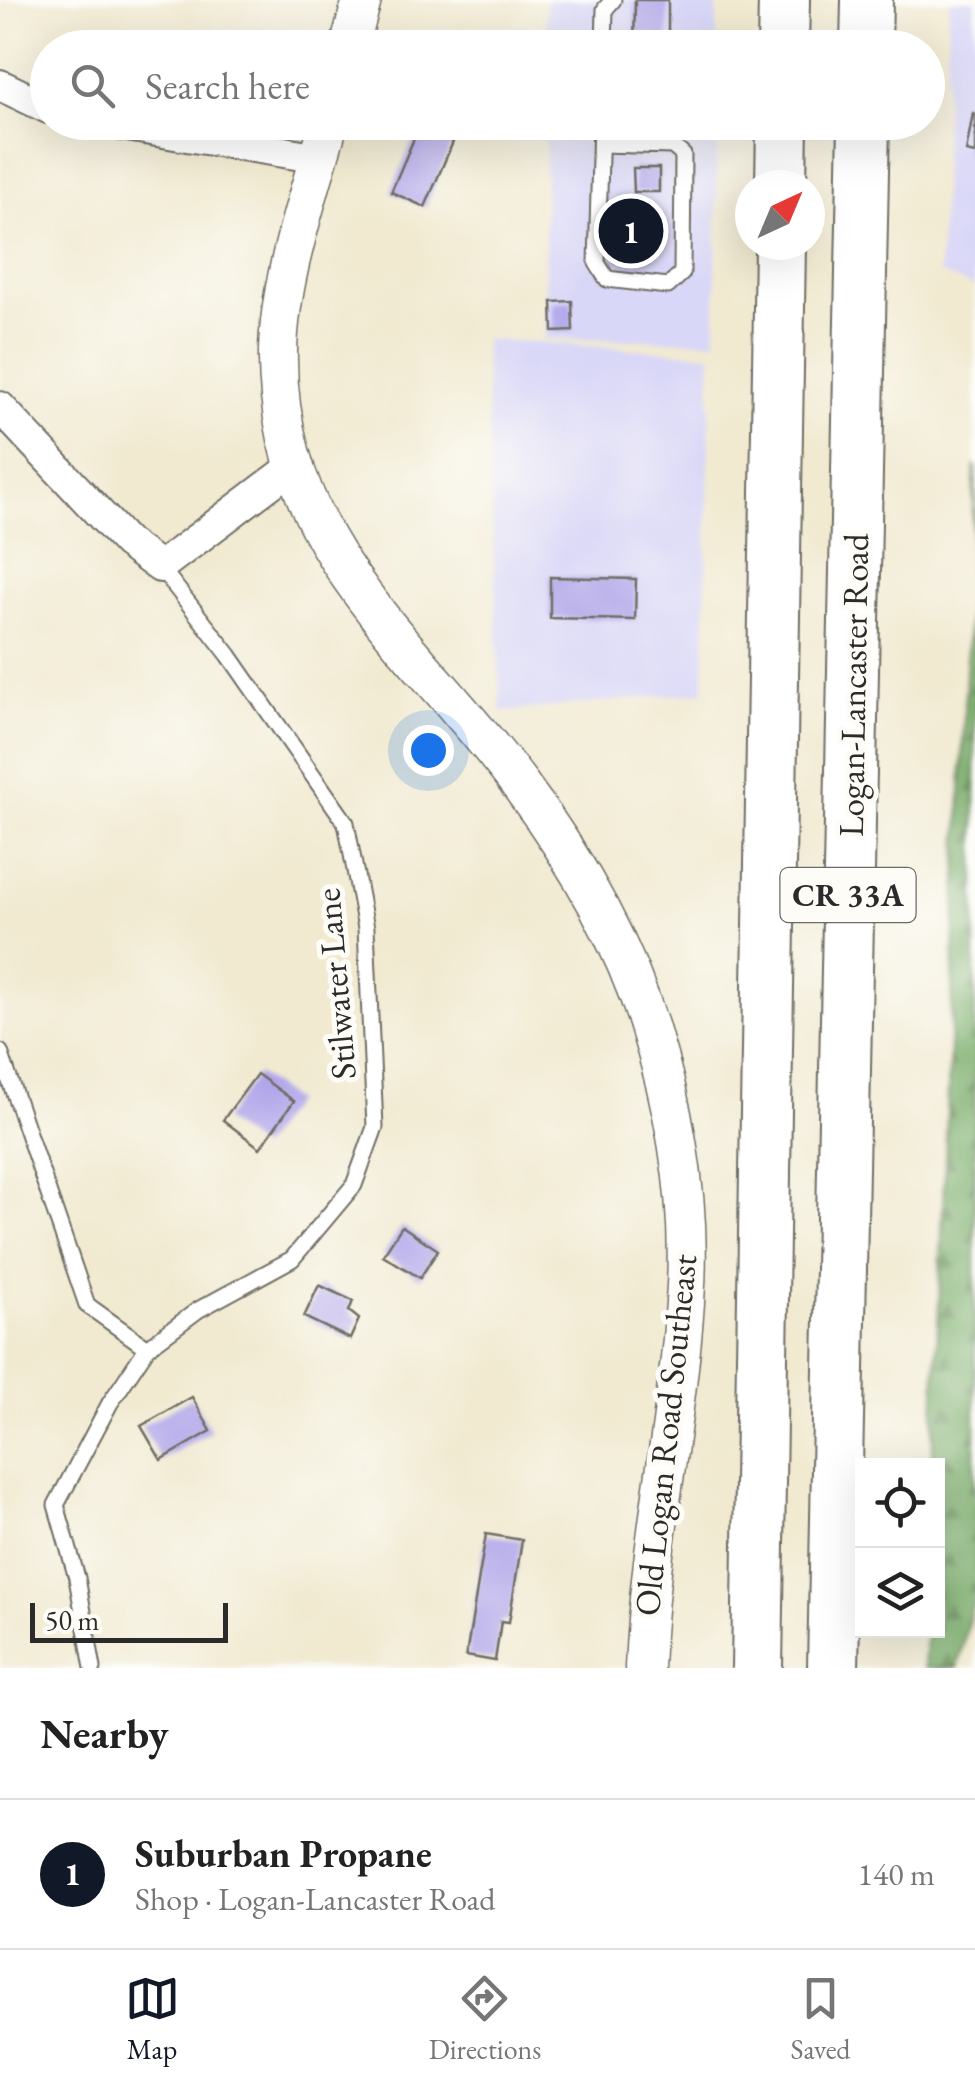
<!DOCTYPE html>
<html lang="en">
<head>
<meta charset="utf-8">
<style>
  body { margin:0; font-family:"EB Garamond",serif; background:#f6f6f6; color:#222 }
  .controls { position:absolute; right:30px; bottom:30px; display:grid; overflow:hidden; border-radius:0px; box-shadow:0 10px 40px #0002 }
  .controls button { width:90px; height:90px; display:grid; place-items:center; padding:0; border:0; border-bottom:2px solid #e0e0e0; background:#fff; color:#222; font:50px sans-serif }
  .compass { position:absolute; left:735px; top:170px; width:90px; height:90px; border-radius:50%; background:#fff; box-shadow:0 10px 40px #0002; rotate:44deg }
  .scale { position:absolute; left:30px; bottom:25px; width:198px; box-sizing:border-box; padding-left:10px; border:5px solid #2b2b2b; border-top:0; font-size:28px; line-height:35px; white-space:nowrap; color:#2b2b2b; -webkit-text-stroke:8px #fdfcf7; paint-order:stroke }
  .you { position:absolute; left:428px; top:750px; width:35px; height:35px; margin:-25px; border:8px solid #fff; border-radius:50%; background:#1a73e8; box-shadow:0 0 0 15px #1a73e833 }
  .badge { display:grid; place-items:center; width:65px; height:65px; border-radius:50%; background:#111827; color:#fff; font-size:32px; font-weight:700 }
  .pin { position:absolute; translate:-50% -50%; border:5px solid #fff; box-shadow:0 2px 10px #0006 }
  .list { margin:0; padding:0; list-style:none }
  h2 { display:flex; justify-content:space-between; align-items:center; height:130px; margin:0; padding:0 40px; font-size:42px }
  h2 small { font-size:32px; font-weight:400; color:#767676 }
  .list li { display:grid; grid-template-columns:65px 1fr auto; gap:30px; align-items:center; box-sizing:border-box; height:150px; padding:0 40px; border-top:2px solid #e0e0e0 }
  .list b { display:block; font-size:38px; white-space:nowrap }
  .list p { margin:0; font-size:32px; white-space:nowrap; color:#767676 }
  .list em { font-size:32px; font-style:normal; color:#767676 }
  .icon { flex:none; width:55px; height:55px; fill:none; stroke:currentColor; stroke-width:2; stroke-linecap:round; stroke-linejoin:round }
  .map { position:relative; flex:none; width:975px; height:1668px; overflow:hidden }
  .search { position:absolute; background:#fff; box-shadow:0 10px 40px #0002; left:30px; right:30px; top:30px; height:110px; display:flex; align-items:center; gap:25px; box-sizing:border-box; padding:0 35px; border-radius:55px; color:#767676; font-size:38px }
  .sheet { height:280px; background:#fff }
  nav { display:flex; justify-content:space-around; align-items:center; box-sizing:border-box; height:140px; border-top:2px solid #e0e0e0; background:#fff; font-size:28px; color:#767676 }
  nav a { display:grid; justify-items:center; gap:5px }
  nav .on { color:#111827 }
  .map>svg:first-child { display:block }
</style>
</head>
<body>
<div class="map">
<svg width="975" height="1668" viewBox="0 0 975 1668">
  <defs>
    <pattern id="forest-firs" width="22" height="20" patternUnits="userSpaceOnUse" patternTransform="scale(2.5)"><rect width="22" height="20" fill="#78ac69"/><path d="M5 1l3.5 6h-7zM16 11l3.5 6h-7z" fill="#638c57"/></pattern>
  </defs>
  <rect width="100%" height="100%" fill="#fdfcf7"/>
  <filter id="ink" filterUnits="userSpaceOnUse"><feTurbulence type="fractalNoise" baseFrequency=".01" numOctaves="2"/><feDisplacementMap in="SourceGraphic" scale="20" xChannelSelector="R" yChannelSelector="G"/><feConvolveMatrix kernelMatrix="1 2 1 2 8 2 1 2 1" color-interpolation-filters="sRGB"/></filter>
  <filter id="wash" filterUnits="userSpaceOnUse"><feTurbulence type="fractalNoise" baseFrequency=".0048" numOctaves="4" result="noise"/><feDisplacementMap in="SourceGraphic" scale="40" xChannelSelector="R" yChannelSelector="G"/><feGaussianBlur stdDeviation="2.25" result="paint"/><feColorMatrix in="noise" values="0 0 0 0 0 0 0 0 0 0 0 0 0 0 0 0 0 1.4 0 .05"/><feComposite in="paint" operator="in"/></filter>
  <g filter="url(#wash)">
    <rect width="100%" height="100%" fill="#f1ead1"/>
    <g fill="#d9d7f7">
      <path d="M 546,0 L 717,0 L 717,47 L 546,48 Z"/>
      <path d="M 949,0 L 975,0 L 975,287 L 939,273 Z"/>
      <path d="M 545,123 L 717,123 L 716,341 L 545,339 Z"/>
      <path d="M 484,339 L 711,354 L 704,692 L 501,712 Z"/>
    </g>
    <path fill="url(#forest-firs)" stroke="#526c4a" stroke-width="2.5" d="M 975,465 L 975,1595 L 957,1668 L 924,1668 L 926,1631 L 938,1630 L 938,1466 L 932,1465 Z"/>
    <g id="blocks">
      <g fill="#b1a6ea">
        <path d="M 635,0 L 668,0 L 668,48 L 634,48 Z"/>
        <path d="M 441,38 L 469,46 L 469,48 L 438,48 Z"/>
        <path d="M 973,113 L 975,114 L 975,154 L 966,152 Z"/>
        <path d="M 419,127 L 453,142 L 425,207 L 391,192 Z"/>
        <path d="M 633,168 L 659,168 L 659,192 L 634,192 Z"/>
        <path d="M 572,301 L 573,331 L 553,332 L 552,302 Z"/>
        <path d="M 550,577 L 636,579 L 635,620 L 550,618 Z"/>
        <path d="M 257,1074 L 294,1101 L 260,1148 L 223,1120 Z"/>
        <path d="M 402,1226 L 438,1250 L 420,1278 L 383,1255 Z"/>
        <path d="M 319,1285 L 353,1301 L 349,1311 L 359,1319 L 350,1339 L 304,1317 Z"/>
        <path d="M 192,1397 L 211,1431 L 161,1460 L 141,1426 Z"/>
        <path d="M 486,1534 L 522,1540 L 509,1622 L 501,1621 L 495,1661 L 466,1656 Z"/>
      </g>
    </g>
  </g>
  <g filter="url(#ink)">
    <use href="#blocks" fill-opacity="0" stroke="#706e65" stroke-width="2.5"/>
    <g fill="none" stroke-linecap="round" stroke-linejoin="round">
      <g stroke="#706e65" stroke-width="19">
        <g id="service">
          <path d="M 604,48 L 605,9 L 613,0"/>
          <path d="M 601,144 L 672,146 L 683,155 L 682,273 L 668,286 L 607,279 L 597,263 L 601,122"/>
          <path d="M 0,1052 L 87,1305 L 147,1348 L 198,1310 L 292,1259 L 354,1185 L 375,1127 L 366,928 L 346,823 L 229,655 L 160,567"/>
          <path d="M 93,1668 L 77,1578 L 56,1505 L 110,1403 L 147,1348"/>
        </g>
      </g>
      <g stroke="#706e65" stroke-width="34">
        <g id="minor">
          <path d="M 0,85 L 48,108"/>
          <path d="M 103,122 L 320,158"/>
          <path d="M 0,407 L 127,543 L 160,567 L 295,465"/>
        </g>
      </g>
      <g stroke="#706e65" stroke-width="41">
        <g id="tertiary">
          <path d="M 349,48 L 362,0"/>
          <path d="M 329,122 C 309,196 280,275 278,351 C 275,549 416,644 521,786 C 576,860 623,940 650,1029 C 677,1116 692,1211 685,1302 C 677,1424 649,1545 644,1668"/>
        </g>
      </g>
      <g stroke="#706e65" stroke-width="54">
        <g id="trunk">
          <path d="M 783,48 L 784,0"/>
          <path d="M 866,48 L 867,0"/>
          <path d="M 781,185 L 782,122"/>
          <path d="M 757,1668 L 780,245"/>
          <path d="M 833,1668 L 864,122"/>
        </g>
      </g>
      <use href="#service" stroke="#fff" stroke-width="15"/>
      <use href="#minor" stroke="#fff" stroke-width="30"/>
      <use href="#tertiary" stroke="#fff" stroke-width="38"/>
      <use href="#trunk" stroke="#fff" stroke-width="50"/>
    </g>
  </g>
  <g text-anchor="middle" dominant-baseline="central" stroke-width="10" stroke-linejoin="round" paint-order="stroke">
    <rect fill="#fdfcf7" stroke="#6a6a68" stroke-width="2.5" x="780.5" y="868" width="135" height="54" rx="8"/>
    <g font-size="32" font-weight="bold" fill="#2b2b2b">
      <text x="848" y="895">CR 33A</text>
    </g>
    <g font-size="35" fill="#2b2b2b" stroke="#fdfcf7">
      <text transform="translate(853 685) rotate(-89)">Logan-Lancaster Road</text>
      <text transform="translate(335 984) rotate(-95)">Stilwater Lane</text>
      <text transform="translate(665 1435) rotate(-84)">Old Logan Road Southeast</text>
    </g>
  </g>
</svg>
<div class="controls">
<button><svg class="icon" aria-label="locate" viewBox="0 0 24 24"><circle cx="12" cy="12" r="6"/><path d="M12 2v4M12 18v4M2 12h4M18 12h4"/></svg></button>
<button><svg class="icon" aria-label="layers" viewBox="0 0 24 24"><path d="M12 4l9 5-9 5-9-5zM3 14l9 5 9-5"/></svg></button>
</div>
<svg class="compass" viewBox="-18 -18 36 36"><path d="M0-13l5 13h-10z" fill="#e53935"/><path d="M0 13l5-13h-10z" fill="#767676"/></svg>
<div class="scale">50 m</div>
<div class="you"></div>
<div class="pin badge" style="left:631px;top:231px">1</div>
<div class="search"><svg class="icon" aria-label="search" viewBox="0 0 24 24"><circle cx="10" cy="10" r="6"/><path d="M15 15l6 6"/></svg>Search here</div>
</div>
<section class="sheet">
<h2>Nearby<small></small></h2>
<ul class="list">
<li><span class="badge">1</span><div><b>Suburban Propane</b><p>Shop · Logan-Lancaster Road</p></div><em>140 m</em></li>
</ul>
</section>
<nav>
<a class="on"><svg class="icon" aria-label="map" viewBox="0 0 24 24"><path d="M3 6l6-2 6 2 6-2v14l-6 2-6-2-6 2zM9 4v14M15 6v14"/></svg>Map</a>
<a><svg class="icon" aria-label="directions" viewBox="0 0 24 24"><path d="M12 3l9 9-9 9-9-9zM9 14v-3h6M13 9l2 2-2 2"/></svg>Directions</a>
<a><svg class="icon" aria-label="saved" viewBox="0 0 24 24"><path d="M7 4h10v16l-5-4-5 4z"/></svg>Saved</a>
</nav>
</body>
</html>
